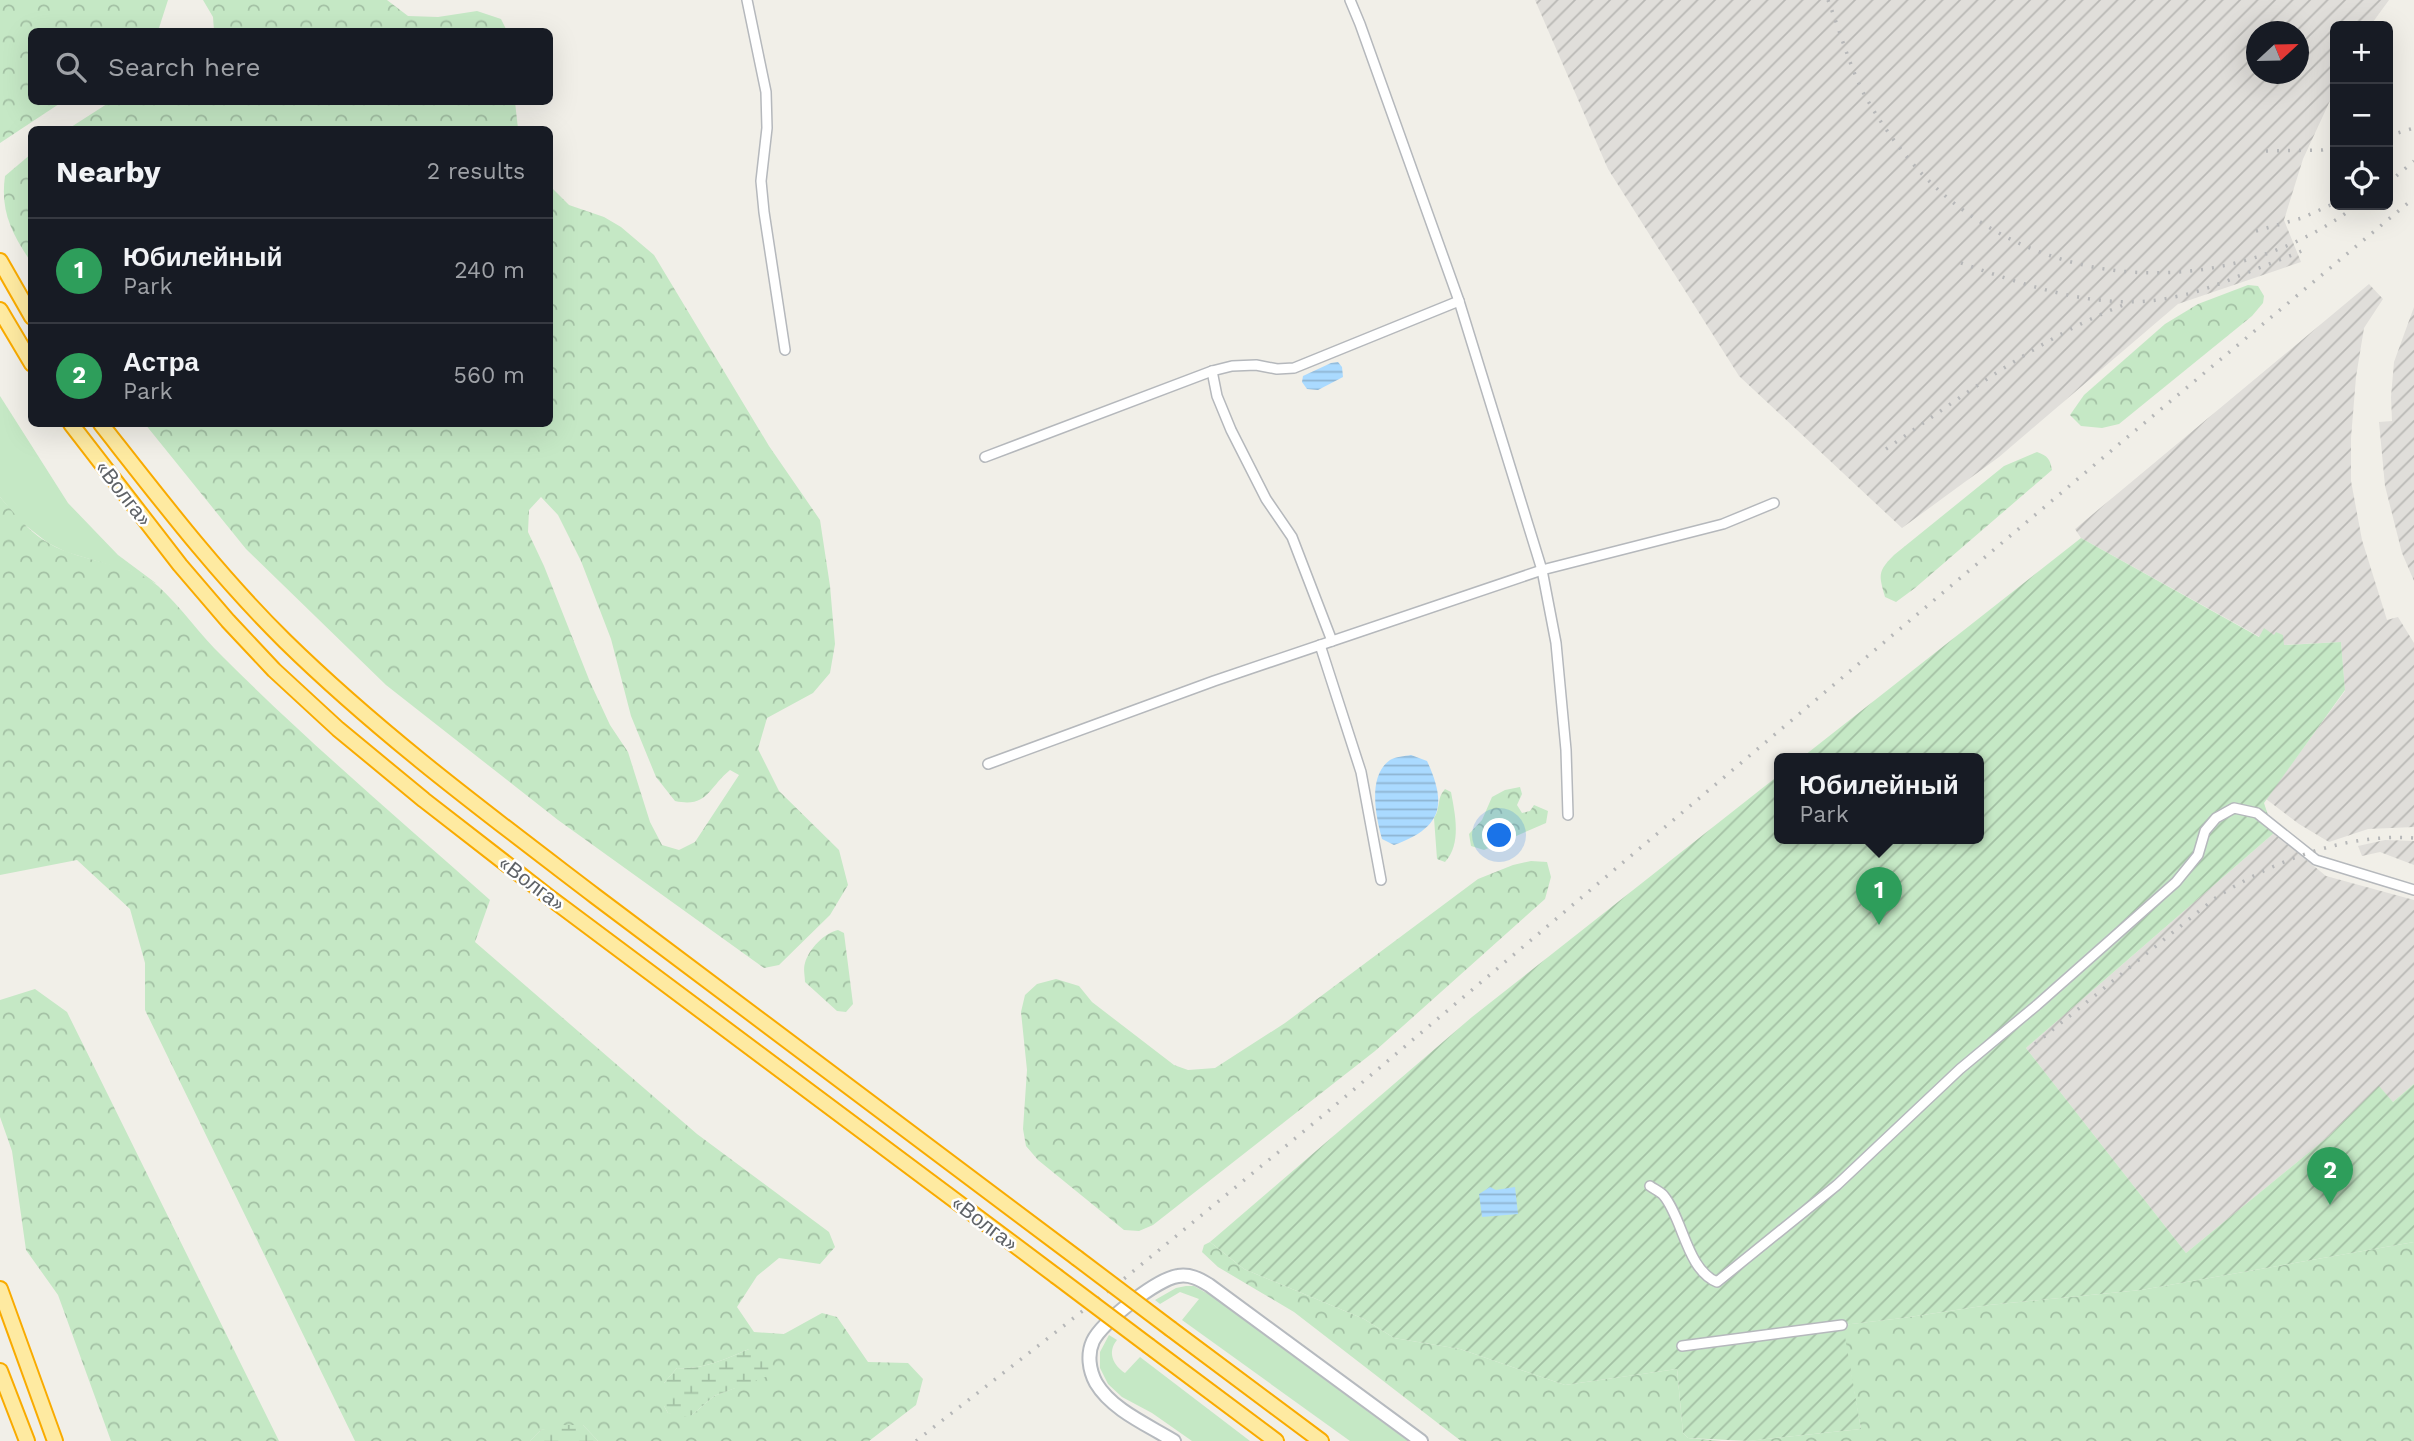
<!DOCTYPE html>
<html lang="en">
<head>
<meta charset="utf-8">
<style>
  body { margin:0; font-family:"Work Sans",sans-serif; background:#20242c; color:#f1f3f6 }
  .controls { position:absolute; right:21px; top:21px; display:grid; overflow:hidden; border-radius:10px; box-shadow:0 7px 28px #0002 }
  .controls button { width:63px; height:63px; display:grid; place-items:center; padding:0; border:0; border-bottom:2px solid #363941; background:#171b24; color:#f1f3f6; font:35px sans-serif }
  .compass { position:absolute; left:2246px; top:21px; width:63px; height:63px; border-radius:50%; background:#171b24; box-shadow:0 7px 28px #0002; rotate:68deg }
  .you { position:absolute; left:1500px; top:836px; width:24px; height:24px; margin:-18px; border:5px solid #fff; border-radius:50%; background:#1a73e8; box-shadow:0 0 0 10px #1a73e833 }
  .badge { display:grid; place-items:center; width:46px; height:46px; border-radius:50%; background:#ea4335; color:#fff; font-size:23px; font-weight:700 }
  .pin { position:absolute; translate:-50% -58px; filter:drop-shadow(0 2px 4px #0008) }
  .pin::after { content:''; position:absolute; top:37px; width:24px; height:21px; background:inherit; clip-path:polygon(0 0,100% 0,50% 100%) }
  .popup { position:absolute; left:1774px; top:753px; width:210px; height:91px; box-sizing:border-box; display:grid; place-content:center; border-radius:10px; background:#171b24; filter:drop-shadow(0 2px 5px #0005); font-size:23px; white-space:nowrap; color:#9ea1a6 }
  .popup b { font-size:26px; color:#f1f3f6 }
  .popup::after { content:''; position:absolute; left:50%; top:100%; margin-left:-14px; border:14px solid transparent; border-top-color:#171b24 }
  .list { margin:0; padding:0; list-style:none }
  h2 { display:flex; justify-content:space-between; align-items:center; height:91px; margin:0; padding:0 28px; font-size:30px }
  h2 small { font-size:23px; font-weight:400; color:#9ea1a6 }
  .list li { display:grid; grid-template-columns:46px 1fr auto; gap:21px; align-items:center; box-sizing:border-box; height:105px; padding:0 28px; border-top:2px solid #363941 }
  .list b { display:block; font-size:26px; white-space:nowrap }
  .list p { margin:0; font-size:23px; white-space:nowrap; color:#9ea1a6 }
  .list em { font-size:23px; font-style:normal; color:#9ea1a6 }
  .icon { flex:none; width:38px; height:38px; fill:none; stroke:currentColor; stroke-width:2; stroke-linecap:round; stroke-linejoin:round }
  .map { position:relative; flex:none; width:2414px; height:1441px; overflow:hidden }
  .search { position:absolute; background:#171b24; box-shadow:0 7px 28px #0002; left:28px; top:28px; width:525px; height:77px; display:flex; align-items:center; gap:18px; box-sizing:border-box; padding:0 24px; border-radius:10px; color:#9ea1a6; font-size:26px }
  .panel { position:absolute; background:#171b24; box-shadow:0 7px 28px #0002; left:28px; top:126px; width:525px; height:301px; border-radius:10px }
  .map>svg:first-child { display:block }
</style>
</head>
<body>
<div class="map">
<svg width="2414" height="1441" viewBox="0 0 2414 1441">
  <defs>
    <pattern id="industrial-furrows" width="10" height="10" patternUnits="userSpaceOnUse" patternTransform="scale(1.75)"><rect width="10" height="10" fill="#e0deda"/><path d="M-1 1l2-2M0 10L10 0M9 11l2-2" fill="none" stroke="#b9b8b5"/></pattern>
    <pattern id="forest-crowns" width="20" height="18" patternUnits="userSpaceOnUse" patternTransform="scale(1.75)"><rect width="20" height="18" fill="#c5e8c5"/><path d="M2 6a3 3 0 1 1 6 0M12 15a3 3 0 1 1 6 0" fill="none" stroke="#a3c0a4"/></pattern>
    <pattern id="wetland-marsh" width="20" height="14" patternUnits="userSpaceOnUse" patternTransform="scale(1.75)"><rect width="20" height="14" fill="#c5e8c5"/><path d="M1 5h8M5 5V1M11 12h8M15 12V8" fill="none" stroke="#a3c0a4"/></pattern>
    <pattern id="garden-furrows" width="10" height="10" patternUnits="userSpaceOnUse" patternTransform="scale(1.75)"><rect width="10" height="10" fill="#c5e8c5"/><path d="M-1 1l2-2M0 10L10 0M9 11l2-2" fill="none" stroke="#a3c0a4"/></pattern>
    <pattern id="water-rules" width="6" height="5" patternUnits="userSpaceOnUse" patternTransform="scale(1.75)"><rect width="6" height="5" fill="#aadaff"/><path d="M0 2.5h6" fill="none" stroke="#8eb4d2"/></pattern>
  </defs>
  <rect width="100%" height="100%" fill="#f1efe8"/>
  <g fill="url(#industrial-furrows)" fill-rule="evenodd">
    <path d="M 1535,0 L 2389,0 L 2370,26 L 2335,26 L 2335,90 L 2303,159 L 2284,220 L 2301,262 L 2178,304 L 1999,457 L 1902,528 L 1739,376 L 1608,169 ZM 2256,32 L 2298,32 L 2298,74 L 2256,74 Z"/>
    <path d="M 2369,284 L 2383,299 L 2364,328 L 2356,377 L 2351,438 L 2351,481 L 2362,540 L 2387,620 L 2398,617 L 2414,643 L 2414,827 L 2368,829 L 2329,842 L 2299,824 L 2266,799 L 2345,691 L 2341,642 L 2283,645 L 2275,635 L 2260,637 L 2081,538 L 2075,529 Z"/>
    <path d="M 2414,307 L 2414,581 L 2402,553 L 2385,486 L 2379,422 L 2392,421 L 2391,397 L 2394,362 Z"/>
    <path d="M 2274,833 L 2326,876 L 2414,900 L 2414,1084 L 2393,1102 L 2379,1087 L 2329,1136 L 2186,1253 L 2026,1048 Z"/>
    <path d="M 2385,840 L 2414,841 L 2414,865 L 2380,852 L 2362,856 L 2358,846 Z"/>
  </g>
  <g fill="#c5e8c5">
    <path d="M 0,396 L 68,503 L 118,555 L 157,584 L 130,571 L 66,552 L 48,543 L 20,521 L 0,497 Z"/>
    <path d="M 1186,1286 L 1194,1286 L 1210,1295 L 1408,1441 L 1350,1441 L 1182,1320 L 1199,1299 L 1180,1292 L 1160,1304 L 1155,1300 L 1176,1288 Z"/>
    <path d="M 1109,1335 L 1117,1340 C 1107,1352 1113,1365 1125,1373 L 1140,1357 L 1250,1441 L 1192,1441 L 1152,1413 L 1122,1397 L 1108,1384 L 1100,1368 L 1100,1352 Z"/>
  </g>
  <g fill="url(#forest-crowns)" fill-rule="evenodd">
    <path d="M 0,0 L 168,0 L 158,31 L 32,32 L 32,102 L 62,102 L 0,143 Z"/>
    <path d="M 203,0 L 387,0 L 408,16 L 438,17 L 477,11 L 501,19 L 507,31 L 214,31 L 213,17 Z"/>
    <path d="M 110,102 L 515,102 L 518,129 L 68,129 Z"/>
    <path d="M 31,154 L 31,262 C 12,234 0,211 5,176 Z"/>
    <path d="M 550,186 L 569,205 L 604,217 L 621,227 L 654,255 L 769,446 L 820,520 L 830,586 L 835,644 L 830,673 L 813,693 L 767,718 L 758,749 L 779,791 L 839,850 L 848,885 L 830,915 L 779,965 L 764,968 L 558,820 L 386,685 L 246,549 L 145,424 L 550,424 ZM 541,497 L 558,515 L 581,561 L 611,639 L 631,716 L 656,777 L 675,801 C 708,808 708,788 730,770 L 739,775 L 695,842 L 679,850 L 662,845 L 650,822 L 628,752 L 610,725 L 590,682 L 544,566 L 528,532 L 529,510 Z"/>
    <path d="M 2248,285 L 2258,286 L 2264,296 L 2263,303 L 2252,316 L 2119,424 L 2102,428 L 2081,426 L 2070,415 L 2084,395 L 2165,324 L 2198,304 Z"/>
    <path d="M 2037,452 C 2048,456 2050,459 2052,470 L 1915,588 L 1896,602 L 1885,597 C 1879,575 1877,572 1894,555 L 2004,466 Z"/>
    <path d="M 0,497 C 15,514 30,533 50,544 C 81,562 132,563 158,586 C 182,608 200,635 223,657 C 308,742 400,820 490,900 L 475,942 L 697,1134 L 829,1232 L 835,1247 L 820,1264 L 779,1258 L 757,1276 L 737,1307 L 754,1332 L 784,1334 L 822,1313 L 837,1317 L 868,1362 L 908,1363 L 923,1379 L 916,1405 L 869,1441 L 598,1441 L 583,1425 L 541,1430 L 530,1441 L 355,1441 L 145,1010 L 145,963 L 130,909 L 77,860 L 0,875 ZM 749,1349 L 735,1388 L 714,1396 L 692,1415 L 668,1413 L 664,1406 L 664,1383 L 677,1368 C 703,1370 725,1359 749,1349 Z"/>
    <path d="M 1520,787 L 1522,794 L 1517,805 L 1522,813 L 1530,811 L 1534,805 L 1548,811 L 1546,823 L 1484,850 L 1471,846 L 1469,834 L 1482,820 L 1492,797 L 1505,790 Z"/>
    <path d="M 1445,789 L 1451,792 C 1455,814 1462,844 1445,862 L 1437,859 L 1434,818 C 1441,808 1436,799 1445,789 Z"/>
    <path d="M 1531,861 L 1547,862 L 1551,877 L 1545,899 L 1375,1051 L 1153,1225 L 1139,1231 L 1124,1230 L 1038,1160 L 1026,1146 L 1023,1129 L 1027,1070 L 1021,1012 L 1025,995 L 1037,984 L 1056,979 L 1079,986 L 1092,1002 L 1174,1065 L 1188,1070 L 1215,1068 L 1285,1023 L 1478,879 L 1513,865 Z"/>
    <path d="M 838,930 L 844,933 L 853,1004 L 846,1012 L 837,1011 L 805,982 C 805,976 803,969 805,963 C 809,949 824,933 838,930 Z"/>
    <path d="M 35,989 L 67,1012 L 279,1441 L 111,1441 L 58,1295 L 26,1250 L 12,1151 L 0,1117 L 0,1000 Z"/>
    <path d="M 1210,1242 L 1244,1269 L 1364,1319 L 1394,1338 L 1460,1349 L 1565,1385 L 1677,1369 L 1683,1433 L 1688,1438 L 1722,1441 L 1461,1441 L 1294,1312 L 1218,1267 L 1202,1252 L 1204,1245 Z"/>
    <path d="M 2414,1242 L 2414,1441 L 1748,1441 L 1861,1429 L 1842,1325 L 1903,1318 L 1989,1305 L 2141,1290 Z"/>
  </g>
  <g fill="url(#wetland-marsh)">
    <path d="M 749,1349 L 766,1350 L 773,1366 L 771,1375 L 714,1396 L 692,1415 L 682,1417 L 668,1413 L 664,1406 L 664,1383 L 677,1368 C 703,1370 725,1359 749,1349 Z"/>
    <path d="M 562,1425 L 583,1425 L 598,1441 L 530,1441 L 541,1430 Z"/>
  </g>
  <path fill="url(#garden-furrows)" d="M 2081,538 L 2259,637 L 2264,628 L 2274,635 L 2276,632 L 2283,635 L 2284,645 L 2341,642 L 2345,690 L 2264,803 L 2274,833 L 2026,1048 L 2186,1253 L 2329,1136 L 2379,1086 L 2393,1102 L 2414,1084 L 2414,1242 L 2141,1290 L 1989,1305 L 1903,1318 L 1843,1325 L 1861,1429 L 1748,1441 L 1688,1438 L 1683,1433 L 1677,1369 L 1565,1385 L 1460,1349 L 1394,1338 L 1364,1319 L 1244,1269 L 1210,1242 L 1472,1017 L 1779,775 L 1779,839 L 1979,839 L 1979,759 L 1800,759 Z"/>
  <g fill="url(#water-rules)">
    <path d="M 1338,362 L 1342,367 L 1343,377 L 1318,390 L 1307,389 L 1302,382 L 1303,376 L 1331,363 Z"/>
    <path d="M 1411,755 L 1427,761 C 1448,806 1441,828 1394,845 L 1382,839 C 1376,817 1367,776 1390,760 C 1395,757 1405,756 1411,755 Z"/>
    <path d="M 1490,1187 L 1496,1190 L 1515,1187 L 1518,1214 L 1482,1217 L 1479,1194 Z"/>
  </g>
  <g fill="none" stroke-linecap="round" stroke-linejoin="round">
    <g stroke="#b5b8bc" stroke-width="12">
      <g id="minor">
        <path d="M 747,0 L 766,92 L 767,128 L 761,181 L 764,212 L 785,350"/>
        <path d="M 1350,0 L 1360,24 L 1459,301 L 1542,570 L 1556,643 L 1566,750 L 1568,815"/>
        <path d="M 1212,371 L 1217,396 L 1231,430 L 1266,499 L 1292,537 L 1332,641"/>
        <path d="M 985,457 L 1212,371 L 1232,366 L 1256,365 L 1277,369 L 1294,368 L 1459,301"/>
        <path d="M 1320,645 L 1361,772 L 1381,880"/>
        <path d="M 988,764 L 1214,681 L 1542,570 L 1723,524 L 1774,503"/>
        <path d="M 1650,1186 C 1654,1189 1661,1192 1664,1196 C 1683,1219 1687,1270 1717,1282 L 1837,1185 L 1960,1069 L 2037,1005 L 2176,882 L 2198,855 L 2205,831 L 2216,818 L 2234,808 L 2257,813 L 2316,860 L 2414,890"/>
        <path d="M 1682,1346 L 1842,1325"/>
      </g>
    </g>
    <g stroke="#b6babf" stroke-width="16">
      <path id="secondary" d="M 1174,1441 C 1148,1425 1112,1410 1096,1383 C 1089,1370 1087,1354 1093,1341 C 1102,1322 1157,1279 1178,1276 C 1190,1274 1199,1279 1209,1285 L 1421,1441"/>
    </g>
    <g stroke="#f9ab00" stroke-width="18">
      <g id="trunk">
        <path d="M 0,261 L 32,317"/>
        <path d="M 0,310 L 32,364"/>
        <path d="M 71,424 L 180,565 L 228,621 L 274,670 L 338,729 L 424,800 L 549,897 L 1056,1276"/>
        <path d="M 101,424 C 160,499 217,574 285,641 C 381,735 489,815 595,896 C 755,1018 916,1138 1077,1258"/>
        <path d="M 0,1289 L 55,1441"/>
        <path d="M 1171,1329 L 1321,1441"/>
        <path d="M 1149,1346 L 1276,1441"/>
        <path d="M 0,1371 L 27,1441"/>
      </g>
    </g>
    <use href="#minor" stroke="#fff" stroke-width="9"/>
    <use href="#secondary" stroke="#fff" stroke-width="12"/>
    <use href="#trunk" stroke="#feeaa1" stroke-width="14"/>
    <g stroke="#b6b7b8" stroke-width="3.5" stroke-dasharray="2 9" stroke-linecap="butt">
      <path d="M 1828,0 C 1840,31 1849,65 1864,94 C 1880,123 1902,153 1924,176 C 2040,295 2226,304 2357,205"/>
      <path d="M 2388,136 L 2414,128"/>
      <path d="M 2266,151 L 2322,150 L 2335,147"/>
      <path d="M 2388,183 L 2414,161"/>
      <path d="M 2256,231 L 2302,218 L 2335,203"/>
      <path d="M 1961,263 C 2028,286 2103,313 2174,297 C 2201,292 2224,282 2249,272 C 2268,264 2286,258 2304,250"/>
      <path d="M 1886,449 C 1963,396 2038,338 2126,304"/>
      <path d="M 2035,1044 L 2214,899 C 2270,862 2345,833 2414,838"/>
      <path d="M 916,1441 L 1125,1278 L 1326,1113 L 2118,445 L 2414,198"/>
    </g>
    <g stroke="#f9ab00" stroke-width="18" stroke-linecap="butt">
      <g id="trunk-bridge">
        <path d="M 1077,1258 L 1171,1329"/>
        <path d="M 1056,1276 L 1149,1346"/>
      </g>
    </g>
    <use href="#trunk-bridge" stroke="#feeaa1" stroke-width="14"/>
  </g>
  <g text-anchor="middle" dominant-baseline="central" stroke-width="5" stroke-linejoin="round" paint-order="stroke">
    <g font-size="21" fill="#5f6368" stroke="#fff">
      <text transform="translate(124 493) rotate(52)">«Волга»</text>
      <text transform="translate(532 883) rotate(37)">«Волга»</text>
      <text transform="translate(985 1223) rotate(37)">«Волга»</text>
    </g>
  </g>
</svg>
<div class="controls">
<button>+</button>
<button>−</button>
<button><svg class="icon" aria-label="locate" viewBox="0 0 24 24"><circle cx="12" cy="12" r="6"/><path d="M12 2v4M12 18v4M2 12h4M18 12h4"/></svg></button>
</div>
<svg class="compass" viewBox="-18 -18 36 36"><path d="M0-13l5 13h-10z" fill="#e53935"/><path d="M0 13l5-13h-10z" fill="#9ea1a6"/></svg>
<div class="you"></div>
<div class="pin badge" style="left:1879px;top:925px;background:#2e9e5b">1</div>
<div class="popup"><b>Юбилейный</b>Park</div>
<div class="pin badge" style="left:2330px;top:1205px;background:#2e9e5b">2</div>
<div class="search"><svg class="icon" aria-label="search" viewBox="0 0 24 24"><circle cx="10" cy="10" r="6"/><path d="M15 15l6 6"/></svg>Search here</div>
<section class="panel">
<h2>Nearby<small>2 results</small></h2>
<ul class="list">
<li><span class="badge" style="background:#2e9e5b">1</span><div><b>Юбилейный</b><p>Park</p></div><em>240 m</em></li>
<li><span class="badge" style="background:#2e9e5b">2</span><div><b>Астра</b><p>Park</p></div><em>560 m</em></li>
</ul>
</section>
</div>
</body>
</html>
